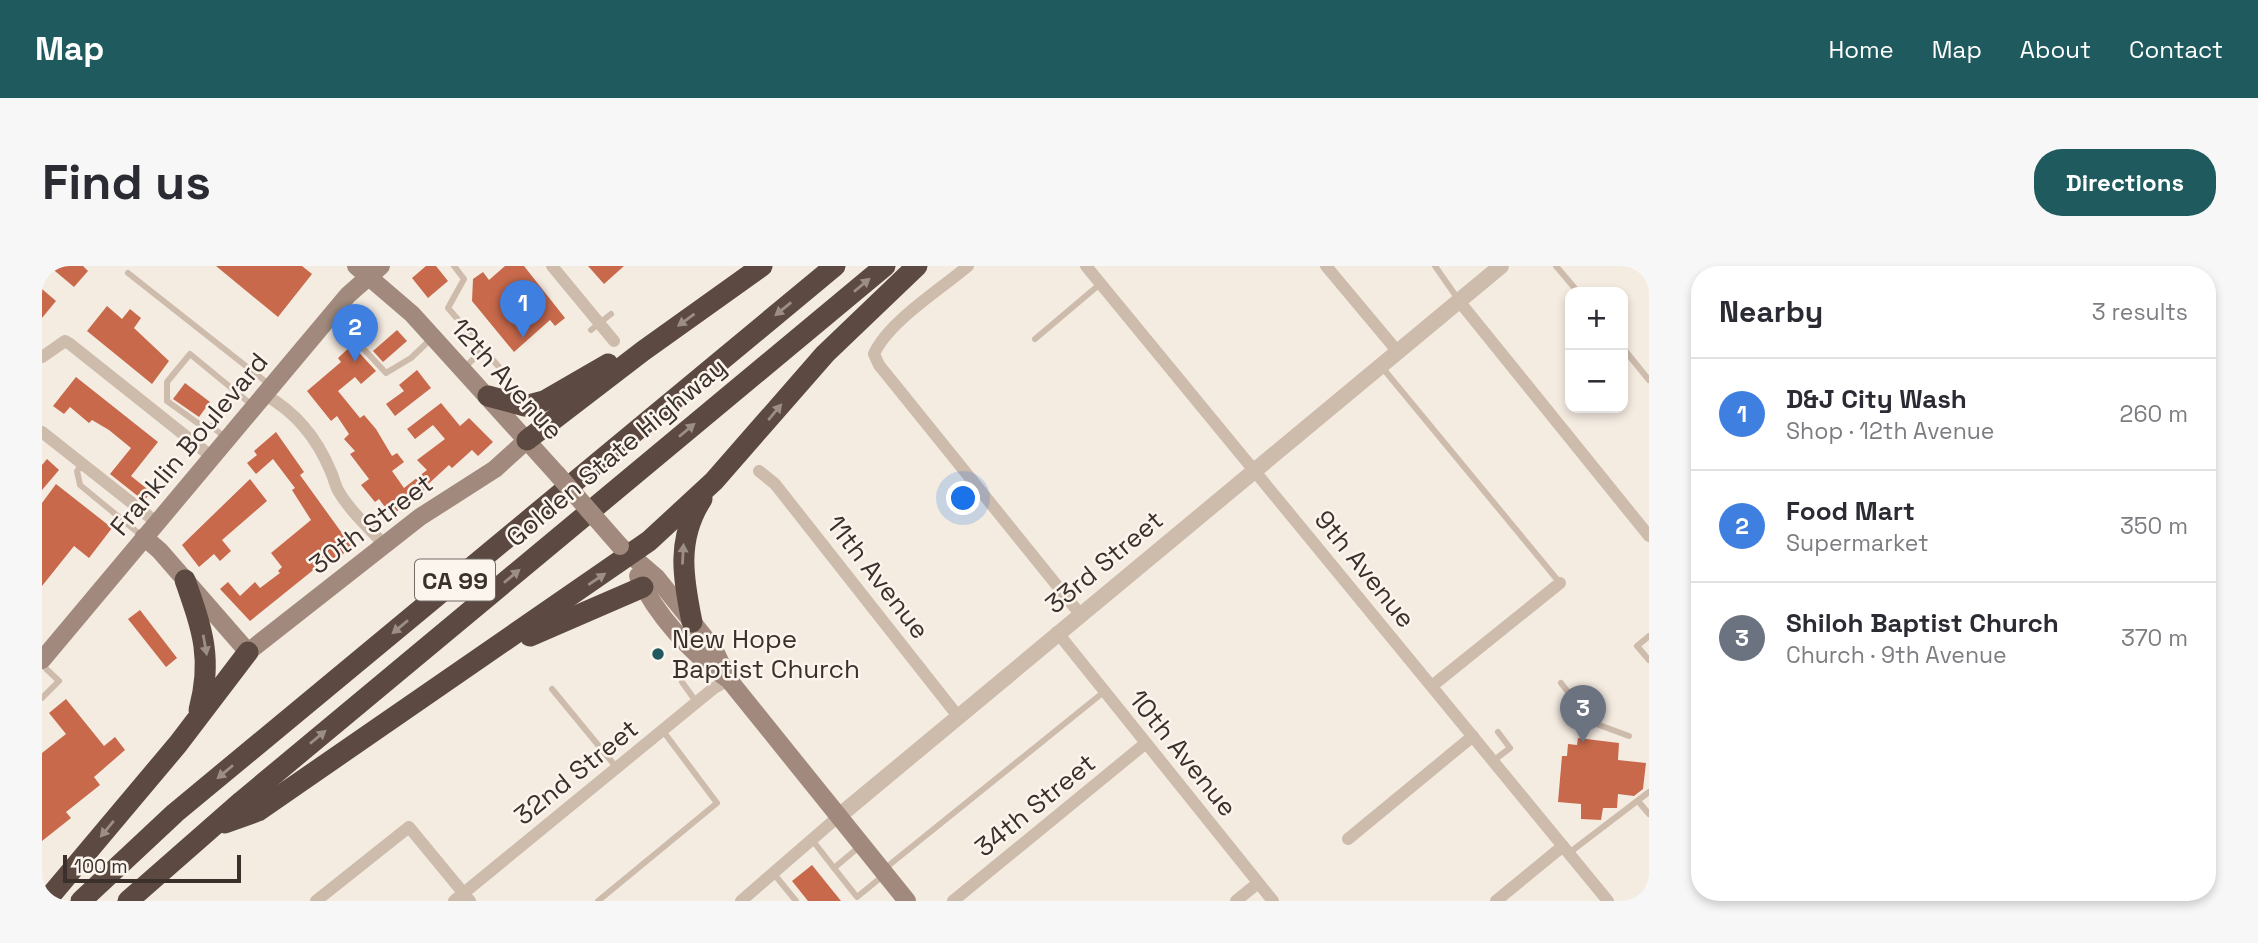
<!DOCTYPE html>
<html lang="en">
<head>
<meta charset="utf-8">
<style>
  body { margin:0; font-family:"Space Grotesk",sans-serif; background:#f7f7f7; color:#2b2b33 }
  .controls { position:absolute; right:21px; top:21px; display:grid; overflow:hidden; border-radius:14px; box-shadow:0 4px 10px #0003 }
  .controls button { width:63px; height:63px; display:grid; place-items:center; padding:0; border:0; border-bottom:2px solid #e1e1e2; background:#fff; color:#2b2b33; font:35px sans-serif }
  .scale { position:absolute; left:21px; bottom:18px; width:178px; box-sizing:border-box; padding-left:7px; border:4px solid #3b302b; border-top:0; font-size:19px; line-height:24px; white-space:nowrap; color:#3b302b; -webkit-text-stroke:5px #fbf5ee; paint-order:stroke }
  .you { position:absolute; left:922px; top:233px; width:24px; height:24px; margin:-18px; border:5px solid #fff; border-radius:50%; background:#1a73e8; box-shadow:0 0 0 10px #1a73e833 }
  .badge { display:grid; place-items:center; width:46px; height:46px; border-radius:50%; background:#1f5a5e; color:#fff; font-size:23px; font-weight:700 }
  .pin { position:absolute; translate:-50% -58px; filter:drop-shadow(0 2px 4px #0008) }
  .pin::after { content:''; position:absolute; top:37px; width:24px; height:21px; background:inherit; clip-path:polygon(0 0,100% 0,50% 100%) }
  .list { margin:0; padding:0; list-style:none }
  h2 { display:flex; justify-content:space-between; align-items:center; height:91px; margin:0; padding:0 28px; font-size:30px }
  h2 small { font-size:23px; font-weight:400; color:#7c7c81 }
  .list li { display:grid; grid-template-columns:46px 1fr auto; gap:21px; align-items:center; box-sizing:border-box; height:112px; padding:0 28px; border-top:2px solid #e1e1e2 }
  .list b { display:block; font-size:26px; white-space:nowrap }
  .list p { margin:0; font-size:23px; white-space:nowrap; color:#7c7c81 }
  .list em { font-size:23px; font-style:normal; color:#7c7c81 }
  .map { position:relative; flex:none; width:1607px; height:635px; overflow:hidden; border-radius:28px }
  header { display:flex; align-items:center; gap:42px; box-sizing:border-box; height:98px; padding:0 35px; background:#1f5a5e; color:#fff }
  header strong { font-size:33px }
  nav { display:flex; gap:38px; margin-inline-start:auto; font-size:24px }
  .intro { display:flex; align-items:center; justify-content:space-between; box-sizing:border-box; height:168px; padding:0 42px }
  h1 { margin:0; font-size:49px }
  .button { padding:18px 32px; border-radius:28px; background:#1f5a5e; color:#fff; font-size:24px; font-weight:700 }
  main { display:flex; gap:42px; padding:0 42px }
  aside { flex:1; background:#fff; border-radius:28px; box-shadow:0 4px 10px #0003 }
  .map>svg:first-child { display:block }
</style>
</head>
<body>
<header>
<strong>Map</strong>
<nav><a>Home</a><a>Map</a><a>About</a><a>Contact</a></nav>
</header>
<div class="intro"><h1>Find us</h1><a class="button">Directions</a></div>
<main>
<div class="map">
<svg width="1607" height="635" viewBox="0 0 1607 635">
  <rect width="100%" height="100%" fill="#f4ebe1"/>
  <g fill="#c8694b">
    <path d="M 7,0 L 41,0 L 46,5 L 32,21 Z"/>
    <path d="M 174,0 L 260,0 L 270,8 L 236,51 Z"/>
    <path d="M 384,0 L 394,0 L 406,15 L 386,32 L 370,12 Z"/>
    <path d="M 463,0 L 482,0 L 523,52 L 513,60 L 508,54 L 472,86 L 430,35 L 431,13 L 441,6 L 447,14 Z"/>
    <path d="M 546,0 L 582,0 L 562,18 Z"/>
    <path d="M 0,23 L 14,35 L 0,52 Z"/>
    <path d="M 65,40 L 80,53 L 88,43 L 99,52 L 92,62 L 127,95 L 110,118 L 45,65 Z"/>
    <path d="M 355,64 L 365,75 L 341,96 L 331,85 Z"/>
    <path d="M 310,79 L 334,105 L 319,118 L 313,111 L 296,125 L 318,152 L 322,149 L 334,163 L 350,190 L 355,187 L 362,196 L 350,205 L 362,222 L 385,204 L 375,194 L 403,173 L 391,159 L 373,173 L 365,163 L 399,137 L 418,160 L 427,152 L 451,176 L 436,190 L 430,184 L 410,202 L 407,199 L 383,221 L 384,223 L 354,246 L 351,241 L 346,245 L 337,233 L 333,236 L 319,219 L 327,213 L 308,188 L 313,185 L 302,173 L 307,168 L 295,150 L 289,155 L 265,125 L 299,96 L 296,92 Z"/>
    <path d="M 375,104 L 389,122 L 353,150 L 344,138 L 362,125 L 357,119 Z"/>
    <path d="M 34,111 L 116,176 L 89,210 L 109,226 L 102,235 L 68,208 L 89,182 L 67,164 L 50,154 L 47,157 L 28,141 L 22,148 L 11,140 Z"/>
    <path d="M 143,117 L 168,136 L 157,151 L 131,133 Z"/>
    <path d="M 234,166 L 262,206 L 258,209 L 310,281 L 288,298 L 285,293 L 208,355 L 178,323 L 186,316 L 198,330 L 213,316 L 218,322 L 238,307 L 236,305 L 240,301 L 229,287 L 269,254 L 250,224 L 253,222 L 231,193 L 214,208 L 205,197 L 215,189 L 212,185 Z"/>
    <path d="M 5,193 L 17,204 L 0,224 L 0,199 Z"/>
    <path d="M 208,213 L 225,235 L 180,274 L 189,285 L 178,295 L 172,288 L 157,301 L 140,279 Z"/>
    <path d="M 14,218 L 70,262 L 47,292 L 32,280 L 0,320 L 0,237 Z"/>
    <path d="M 98,344 L 135,392 L 124,401 L 86,353 Z"/>
    <path d="M 24,433 L 62,480 L 73,471 L 83,484 L 52,511 L 58,519 L 24,546 L 29,552 L 0,575 L 0,487 L 24,468 L 7,447 Z"/>
    <path d="M 1536,472 L 1577,477 L 1576,494 L 1604,497 L 1601,523 L 1592,530 L 1576,528 L 1575,542 L 1561,542 L 1559,554 L 1539,553 L 1539,538 L 1516,536 L 1520,490 L 1525,490 L 1526,478 L 1535,479 Z"/>
    <path d="M 770,599 L 799,635 L 766,635 L 750,615 Z"/>
  </g>
  <g fill="none" stroke-linecap="round" stroke-linejoin="round">
    <g stroke="#cdbbac" stroke-width="6">
      <path d="M 412,0 L 422,13 L 406,42 L 457,101"/>
      <path d="M 1393,0 L 1416,33"/>
      <path d="M 1514,0 L 1536,26"/>
      <path d="M 86,7 L 228,119"/>
      <path d="M 291,50 L 344,107 L 369,92 L 390,72"/>
      <path d="M 549,64 L 569,48"/>
      <path d="M 993,73 L 1058,18"/>
      <path d="M 1581,82 L 1607,114"/>
      <path d="M 1339,100 L 1518,317"/>
      <path d="M 423,101 L 442,83"/>
      <path d="M 184,172 L 169,160 L 157,158 L 125,135 L 125,116 L 148,88 L 210,139"/>
      <path d="M 41,198 L 35,205 L 38,219 L 100,270"/>
      <path d="M 1607,370 L 1595,380 L 1607,394"/>
      <path d="M 0,399 L 17,415 L 0,432"/>
      <path d="M 640,416 L 655,437"/>
      <path d="M 1519,417 L 1549,456 L 1587,470"/>
      <path d="M 510,423 L 575,502"/>
      <path d="M 1451,495 L 1468,482 L 1456,466"/>
      <path d="M 1596,535 L 1607,548"/>
      <path d="M 771,575 L 792,602"/>
      <path d="M 817,581 L 792,602 L 815,631 L 842,609"/>
      <path d="M 1527,587 L 1607,526"/>
      <path d="M 841,604 L 1063,425"/>
      <path d="M 732,608 L 754,635"/>
      <path d="M 556,635 L 675,537 L 621,465"/>
    </g>
    <g stroke="#cdbbac" stroke-width="12">
      <path d="M 510,0 L 572,75"/>
      <path d="M 926,0 C 899,23 846,56 832,88 L 837,99 L 1038,348"/>
      <path d="M 1044,0 L 1566,635"/>
      <path d="M 1284,0 L 1356,86"/>
      <path d="M 1417,35 L 1607,270"/>
      <path d="M 0,91 L 23,75 L 28,78 L 170,191"/>
      <path d="M 223,129 C 254,146 275,172 289,206 C 292,212 293,220 297,226 C 309,247 327,261 342,279"/>
      <path d="M 0,166 L 114,256"/>
      <path d="M 717,205 L 733,218 L 915,449"/>
      <path d="M 1015,366 L 1231,635"/>
      <path d="M 1390,420 L 1518,317"/>
      <path d="M 1306,573 L 1431,470"/>
      <path d="M 274,635 L 367,561 L 428,635"/>
      <path d="M 412,635 L 672,422 L 687,414"/>
      <path d="M 699,635 L 797,550"/>
      <path d="M 911,635 L 1104,477"/>
      <path d="M 1194,635 L 1216,617"/>
      <path d="M 1454,635 L 1521,580"/>
    </g>
    <path stroke="#cdbbac" stroke-width="16" d="M 797,550 L 1459,0"/>
    <g stroke="#a18a7d" stroke-width="18">
      <path d="M 314,0 L 370,48 L 515,208"/>
      <path d="M 102,271 L 118,285 L 206,386 L 378,251 L 453,203 L 485,174"/>
      <path d="M 578,280 L 614,311 L 672,383 L 687,414 L 865,635"/>
      <path d="M 596,310 C 614,349 649,387 684,412"/>
      <path d="M 0,394 L 306,29 L 339,0"/>
    </g>
    <g stroke="#5c4a42" stroke-width="21">
      <path d="M 446,130 L 483,140 L 502,135 L 566,98"/>
      <path d="M 485,174 L 601,85 L 720,0"/>
      <path d="M 143,314 C 160,363 171,392 157,444"/>
      <path d="M 650,356 C 641,312 634,273 660,233"/>
      <path d="M 488,370 L 601,321"/>
      <path d="M 183,557 L 216,545 L 607,275 L 672,215 L 783,88 L 875,0"/>
      <path d="M 4,635 L 136,478 L 206,386"/>
      <path d="M 39,635 L 133,547 L 793,0"/>
      <path d="M 86,635 L 200,535 L 843,0"/>
    </g>
    <path stroke="#a18a7d" stroke-width="18" d="M 515,208 L 578,280"/>
  </g>
  <defs><path id="oneway-solid" d="M-6-.8H1V-3.2L6.5 0L1 3.2V.8H-6Z" transform="scale(1.75)"/></defs>
  <g fill="#9c8e87">
    <use href="#oneway-solid" transform="translate(820 19) rotate(-40)"/>
    <use href="#oneway-solid" transform="translate(741 43) rotate(141)"/>
    <use href="#oneway-solid" transform="translate(644 54) rotate(144)"/>
    <use href="#oneway-solid" transform="translate(733 146) rotate(-50)"/>
    <use href="#oneway-solid" transform="translate(645 164) rotate(-40)"/>
    <use href="#oneway-solid" transform="translate(641 288) rotate(-87)"/>
    <use href="#oneway-solid" transform="translate(470 310) rotate(-40)"/>
    <use href="#oneway-solid" transform="translate(555 313) rotate(-34)"/>
    <use href="#oneway-solid" transform="translate(358 361) rotate(140)"/>
    <use href="#oneway-solid" transform="translate(163 379) rotate(80)"/>
    <use href="#oneway-solid" transform="translate(276 471) rotate(-40)"/>
    <use href="#oneway-solid" transform="translate(183 506) rotate(140)"/>
    <use href="#oneway-solid" transform="translate(65 563) rotate(130)"/>
  </g>
  <circle fill="#1f5a5e" stroke="#fbf5ee" stroke-width="2.5" cx="616" cy="388" r="7"/>
  <g text-anchor="middle" dominant-baseline="central" stroke-width="5" stroke-linejoin="round" paint-order="stroke">
    <rect fill="#fbf5ee" stroke="#756b66" stroke-width="2" x="373" y="293.5" width="80" height="41" rx="5"/>
    <g font-size="24" font-weight="bold" fill="#3b302b">
      <text x="413" y="314">CA 99</text>
    </g>
    <g font-size="26" fill="#3b302b" stroke="#fbf5ee">
      <text transform="translate(465 113) rotate(48)">12th Avenue</text>
      <text transform="translate(147 178) rotate(-50)">Franklin Boulevard</text>
      <text transform="translate(574 186) rotate(-40)">Golden State Highway</text>
      <text transform="translate(329 258) rotate(-37)">30th Street</text>
      <text transform="translate(1062 296) rotate(-40)">33rd Street</text>
      <text transform="translate(1323 303) rotate(51)">9th Avenue</text>
      <text transform="translate(836 311) rotate(52)">11th Avenue</text>
      <text transform="translate(1141 487) rotate(51)">10th Avenue</text>
      <text transform="translate(534 506) rotate(-39)">32nd Street</text>
      <text transform="translate(993 539) rotate(-39)">34th Street</text>
    </g>
    <g font-size="26" fill="#3b302b" stroke="#fbf5ee" text-anchor="start">
      <text x="630" y="373">New Hope<tspan x="630" dy="30">Baptist Church</tspan></text>
    </g>
  </g>
</svg>
<div class="controls">
<button>+</button>
<button>−</button>
</div>
<div class="scale">100 m</div>
<div class="you"></div>
<div class="pin badge" style="left:481px;top:72px;background:#3f7fe0">1</div>
<div class="pin badge" style="left:313px;top:96px;background:#3f7fe0">2</div>
<div class="pin badge" style="left:1541px;top:477px;background:#6b7280">3</div>
</div>
<aside>
<h2>Nearby<small>3 results</small></h2>
<ul class="list">
<li><span class="badge" style="background:#3f7fe0">1</span><div><b>D&amp;J City Wash</b><p>Shop · 12th Avenue</p></div><em>260 m</em></li>
<li><span class="badge" style="background:#3f7fe0">2</span><div><b>Food Mart</b><p>Supermarket</p></div><em>350 m</em></li>
<li><span class="badge" style="background:#6b7280">3</span><div><b>Shiloh Baptist Church</b><p>Church · 9th Avenue</p></div><em>370 m</em></li>
</ul>
</aside>
</main>
</body>
</html>
